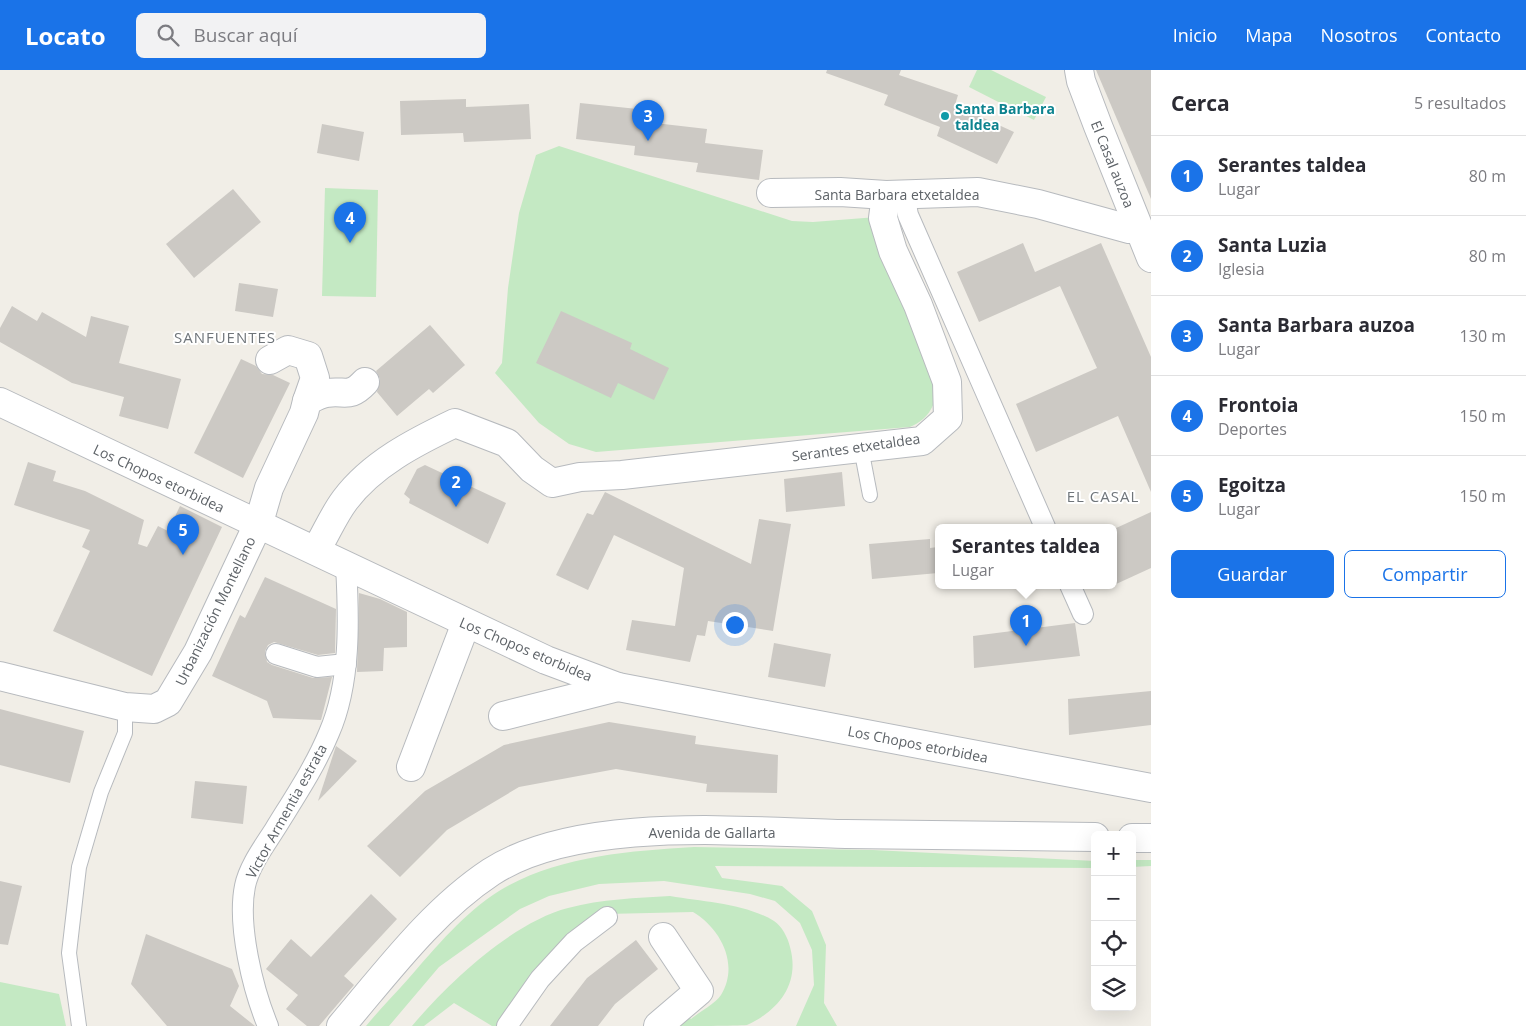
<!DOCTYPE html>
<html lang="es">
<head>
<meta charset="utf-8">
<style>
  body { margin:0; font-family:"Open Sans",sans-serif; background:#f2f2f3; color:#2b2b33 }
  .controls { position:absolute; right:15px; bottom:15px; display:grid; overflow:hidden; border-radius:8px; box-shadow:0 5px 20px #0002 }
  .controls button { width:45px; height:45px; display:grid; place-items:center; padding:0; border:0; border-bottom:1px solid #e1e1e2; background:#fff; color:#2b2b33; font:25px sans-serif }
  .you { position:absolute; left:734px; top:554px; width:18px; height:18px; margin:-12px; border:4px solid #fff; border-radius:50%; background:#1a73e8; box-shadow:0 0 0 8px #1a73e833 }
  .badge { display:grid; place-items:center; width:32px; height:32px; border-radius:50%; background:#1a73e8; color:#fff; font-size:16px; font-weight:700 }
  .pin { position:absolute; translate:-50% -41px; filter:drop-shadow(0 1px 2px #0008) }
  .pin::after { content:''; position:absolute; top:26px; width:18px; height:15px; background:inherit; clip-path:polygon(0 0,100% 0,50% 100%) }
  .popup { position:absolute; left:935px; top:454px; width:182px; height:65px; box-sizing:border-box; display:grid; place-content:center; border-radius:8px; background:#fff; filter:drop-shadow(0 1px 4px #0005); font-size:16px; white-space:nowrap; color:#7c7c81 }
  .popup b { font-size:19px; color:#2b2b33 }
  .popup::after { content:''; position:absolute; left:50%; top:100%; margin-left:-10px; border:10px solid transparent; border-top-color:#fff }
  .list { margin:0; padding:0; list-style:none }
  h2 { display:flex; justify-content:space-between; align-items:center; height:65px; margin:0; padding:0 20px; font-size:21px }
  h2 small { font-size:16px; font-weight:400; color:#7c7c81 }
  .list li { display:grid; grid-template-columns:32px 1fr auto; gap:15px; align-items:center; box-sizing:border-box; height:80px; padding:0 20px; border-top:1px solid #e1e1e2 }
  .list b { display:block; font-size:19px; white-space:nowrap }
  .list p { margin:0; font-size:16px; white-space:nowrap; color:#7c7c81 }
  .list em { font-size:16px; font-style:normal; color:#7c7c81 }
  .actions { display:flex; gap:10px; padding:15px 20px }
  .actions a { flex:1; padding:11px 0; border:1px solid #1a73e8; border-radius:8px; text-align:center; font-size:18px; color:#1a73e8 }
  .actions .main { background:#1a73e8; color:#fff }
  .icon { flex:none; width:28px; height:28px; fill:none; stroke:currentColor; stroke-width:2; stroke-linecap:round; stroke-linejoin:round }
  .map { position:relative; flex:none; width:1151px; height:956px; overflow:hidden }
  header { display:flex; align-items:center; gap:30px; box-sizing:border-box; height:70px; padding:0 25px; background:#1a73e8; color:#fff }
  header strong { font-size:24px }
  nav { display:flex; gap:28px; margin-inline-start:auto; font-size:18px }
  .search { width:350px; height:45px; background:#f2f2f3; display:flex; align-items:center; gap:12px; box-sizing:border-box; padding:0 18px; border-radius:8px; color:#7c7c81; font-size:19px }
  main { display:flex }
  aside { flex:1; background:#fff }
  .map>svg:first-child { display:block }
</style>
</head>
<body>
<header>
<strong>Locato</strong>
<div class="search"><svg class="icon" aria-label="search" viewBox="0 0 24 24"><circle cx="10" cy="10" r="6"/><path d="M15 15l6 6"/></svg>Buscar aquí</div>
<nav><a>Inicio</a><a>Mapa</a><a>Nosotros</a><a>Contacto</a></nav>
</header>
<main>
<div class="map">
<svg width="1151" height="956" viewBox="0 0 1151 956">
  <rect width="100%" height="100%" fill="#f1eee7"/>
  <g fill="#c4e9c3">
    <path d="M 977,0 L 991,0 L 1046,27 L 1034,50 L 969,17 Z"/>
    <path d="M 559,76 L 792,151 L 813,152 L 877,147 L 938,320 C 933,339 928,349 910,357 L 596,382 L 569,374 L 539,353 L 495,303 L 502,293 L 508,218 L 519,143 L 536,85 Z"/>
    <path d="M 325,118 L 378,120 L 376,227 L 322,226 Z"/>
    <path d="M 694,777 L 873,780 L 1095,791 L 1095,798 L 715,796 L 722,808 L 782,816 L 812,841 L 826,875 L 824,933 L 837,956 L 796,956 L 814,915 L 812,880 L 800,853 L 775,831 L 750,824 L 664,811 L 599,814 L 549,826 L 520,839 L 439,897 L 389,956 L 366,956 C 380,939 395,924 409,908 C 436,877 464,843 499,821 C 557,786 628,781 694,777 Z"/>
    <path d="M 1132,790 L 1151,790 L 1151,796 L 1132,797 Z"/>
    <path d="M 670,826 C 704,832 744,833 774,851 C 782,856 788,868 790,877 C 800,913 780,940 747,955 C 736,956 688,956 674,956 L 687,945 L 691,949 C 699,942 715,934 721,925 C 740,894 720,858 693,842 L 606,844 L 503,956 L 492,956 L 454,933 L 424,956 L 412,956 C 448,913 513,852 568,838 C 602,829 636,828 670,826 Z"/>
    <path d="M 0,912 L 59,924 L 66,956 L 0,956 Z"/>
  </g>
  <g fill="#ccc9c4">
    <path d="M 827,0 L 901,0 L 899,5 L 958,25 L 955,35 L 1014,62 L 997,94 L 937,66 L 940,57 L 884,35 L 888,25 L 826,3 Z"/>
    <path d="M 1096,0 L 1151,0 L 1151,129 Z"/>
    <path d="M 466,29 L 466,37 L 529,34 L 531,69 L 464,72 L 463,63 L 401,65 L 400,31 Z"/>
    <path d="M 580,33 L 647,40 L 646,52 L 707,59 L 705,73 L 763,80 L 759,110 L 696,102 L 698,93 L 634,85 L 635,76 L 576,69 Z"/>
    <path d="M 322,54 L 364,62 L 359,91 L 317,83 Z"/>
    <path d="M 233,119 L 261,152 L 194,208 L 166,174 Z"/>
    <path d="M 1023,173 L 1035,202 L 1101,173 L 1151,287 L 1151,422 L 1118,346 L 1036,382 L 1016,334 L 1097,298 L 1060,216 L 979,252 L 957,202 Z"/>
    <path d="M 239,213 L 278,219 L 273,247 L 235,241 Z"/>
    <path d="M 12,236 L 37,251 L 42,242 L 86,267 L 91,246 L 129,256 L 119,293 L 181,309 L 168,359 L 119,346 L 124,327 L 72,313 L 0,272 L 0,258 Z"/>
    <path d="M 561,241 L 632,273 L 630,279 L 669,298 L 654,330 L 618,313 L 611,328 L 536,293 Z"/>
    <path d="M 430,255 L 465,295 L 433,323 L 429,319 L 397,346 L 377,322 L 380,309 L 376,301 Z"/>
    <path d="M 241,289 L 256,296 L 262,304 L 273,305 L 290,313 L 243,408 L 194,383 Z"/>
    <path d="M 28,392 L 56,401 L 53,411 L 85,421 L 144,450 L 138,474 L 147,477 L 158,456 L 168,461 L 180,436 L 222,457 L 152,606 L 53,561 L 90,481 L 82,477 L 90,460 L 14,435 Z"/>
    <path d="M 425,395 L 506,433 L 488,474 L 409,433 L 410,429 L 404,424 L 417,399 Z"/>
    <path d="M 842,402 L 845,436 L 786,442 L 784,409 Z"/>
    <path d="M 605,422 L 751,494 L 759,449 L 791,454 L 773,561 L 708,551 L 705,566 L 697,565 L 690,592 L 626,580 L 632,550 L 675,556 L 684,498 L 614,465 L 588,520 L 556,505 L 587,443 L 593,445 Z"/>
    <path d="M 1151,442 L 1151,498 L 1114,515 L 1114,459 Z"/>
    <path d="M 930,469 L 930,478 L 938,477 L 938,503 L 872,509 L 869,474 Z"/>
    <path d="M 265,507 L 336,539 L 335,583 L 318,585 L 274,572 L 268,575 L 265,581 L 267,592 L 272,595 L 313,608 L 332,607 L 321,650 L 273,648 L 267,631 L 212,606 L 240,545 L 245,548 Z"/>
    <path d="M 359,523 L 380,529 L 407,542 L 407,577 L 384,578 L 383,601 L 357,602 Z"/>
    <path d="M 1075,553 L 1080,586 L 974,598 L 973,566 Z"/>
    <path d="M 774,573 L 831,584 L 825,617 L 768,607 Z"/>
    <path d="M 1151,621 L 1151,655 L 1069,665 L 1068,629 Z"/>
    <path d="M 0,639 L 84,661 L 70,713 L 0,695 Z"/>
    <path d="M 609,652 L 696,666 L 695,674 L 778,685 L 777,723 L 706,722 L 707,714 L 616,699 L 519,717 L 447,760 L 400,807 L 367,776 L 425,721 L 504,675 Z"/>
    <path d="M 336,676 L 357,691 L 318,731 L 335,679 Z"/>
    <path d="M 195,711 L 247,716 L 243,754 L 191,748 Z"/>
    <path d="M 0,811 L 22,816 L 8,875 L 0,874 Z"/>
    <path d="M 371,824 L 397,849 L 344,906 L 354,915 L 319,956 L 307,956 L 286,939 L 298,925 L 266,899 L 291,869 L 311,887 Z"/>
    <path d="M 146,864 L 232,899 L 239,916 L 230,936 L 255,956 L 167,956 L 131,914 Z"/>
    <path d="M 636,870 L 658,899 L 615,934 L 598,956 L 550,956 L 587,908 Z"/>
  </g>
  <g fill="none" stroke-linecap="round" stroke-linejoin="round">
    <g stroke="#b7babe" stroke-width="16">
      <g id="service">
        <path d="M 861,378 L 870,425"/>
        <path d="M 79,956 L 69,883 L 79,797 L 101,722 L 125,663 L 125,637"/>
      </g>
    </g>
    <g stroke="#b7babe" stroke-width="22">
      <g id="pedestrian">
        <path d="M 904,124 L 908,145 L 1045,457"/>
        <path d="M 1070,515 L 1083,544"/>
        <path d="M 276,584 L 317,597 L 346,594"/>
        <path d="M 268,956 C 253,920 237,855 245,816 C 249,796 265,775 275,759 C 294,728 315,697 329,663 C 351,613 349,549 346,495"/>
        <path d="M 507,956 L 540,909 L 574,872 L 607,847"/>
      </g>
    </g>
    <g stroke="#b7babe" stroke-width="30">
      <g id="minor">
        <path d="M 1079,0 L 1081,11 L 1098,56 L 1151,188"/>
        <path d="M 771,123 L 840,122 L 886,125 L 978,122 L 1038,134 L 1129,159 L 1138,158"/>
        <path d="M 270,290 L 288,280 L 308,286 L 315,308 L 307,331"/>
        <path d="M 316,480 C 326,464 333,446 345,430 C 372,394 415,372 455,353 L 507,373 L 532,399 L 552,413 L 580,407 L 622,405 L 922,371 L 948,348 L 947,312 L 918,235 L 893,181 L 883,148 L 886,125"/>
        <path d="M 0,606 L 125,637 L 154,639 L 168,632 L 198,582 L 253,465 L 262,442 L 269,418 L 304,343 L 307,331 C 313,328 320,324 327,323 C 345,320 349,329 365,312"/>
        <path d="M 503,646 L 618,617"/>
        <path d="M 411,697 L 466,553"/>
        <path d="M 658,956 L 699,921 L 663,867"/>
      </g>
    </g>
    <g stroke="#b7babe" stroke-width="30">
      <g id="tertiary">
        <path d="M 0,332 L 546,590 L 618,617 L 1151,718"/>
        <path d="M 1132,768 L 1151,768"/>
        <path d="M 341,956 C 387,902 432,841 491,802 C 579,745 744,762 846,764 C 929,765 1012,766 1095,767"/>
      </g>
    </g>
    <use href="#service" stroke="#fff" stroke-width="14"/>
    <use href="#pedestrian" stroke="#fff" stroke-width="20"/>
    <use href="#minor" stroke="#fff" stroke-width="28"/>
    <use href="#tertiary" stroke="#fff" stroke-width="28"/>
  </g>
  <circle fill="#0f9aa8" stroke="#fff" stroke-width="2" cx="945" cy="46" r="5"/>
  <g text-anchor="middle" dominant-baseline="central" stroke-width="4" stroke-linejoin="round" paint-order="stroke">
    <g font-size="14" font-weight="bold" fill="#0d838f" stroke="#fff" text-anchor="start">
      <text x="955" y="38">Santa Barbara<tspan x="955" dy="16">taldea</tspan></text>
    </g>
    <g font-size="14" fill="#5e6368" stroke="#fff">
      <text transform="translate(1113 94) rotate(68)">El Casal auzoa</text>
      <text x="897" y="124">Santa Barbara etxetaldea</text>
      <text transform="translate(856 377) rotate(-8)">Serantes etxetaldea</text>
      <text transform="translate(159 408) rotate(25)">Los Chopos etorbidea</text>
      <text transform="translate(215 541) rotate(-64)">Urbanización Montellano</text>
      <text transform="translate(526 579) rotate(23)">Los Chopos etorbidea</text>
      <text transform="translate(918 674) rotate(11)">Los Chopos etorbidea</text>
      <text transform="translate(286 741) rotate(-61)">Victor Armentia estrata</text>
      <text x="712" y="762">Avenida de Gallarta</text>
    </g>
    <g font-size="15" letter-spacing="1" fill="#6f757a" stroke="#fff">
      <text x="225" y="267">SANFUENTES</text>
      <text x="1103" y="426">EL CASAL</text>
    </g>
  </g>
</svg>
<div class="controls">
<button>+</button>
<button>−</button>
<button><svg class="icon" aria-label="locate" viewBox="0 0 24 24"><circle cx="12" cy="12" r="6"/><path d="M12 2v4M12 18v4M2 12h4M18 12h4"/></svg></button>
<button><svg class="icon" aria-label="layers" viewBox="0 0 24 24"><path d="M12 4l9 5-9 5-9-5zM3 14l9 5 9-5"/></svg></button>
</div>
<div class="you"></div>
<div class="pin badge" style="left:1026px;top:576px">1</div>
<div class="popup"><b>Serantes taldea</b>Lugar</div>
<div class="pin badge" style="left:456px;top:437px">2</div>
<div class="pin badge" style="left:648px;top:71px">3</div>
<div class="pin badge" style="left:350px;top:173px">4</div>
<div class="pin badge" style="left:183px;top:485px">5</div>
</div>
<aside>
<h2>Cerca<small>5 resultados</small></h2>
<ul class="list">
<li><span class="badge">1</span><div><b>Serantes taldea</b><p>Lugar</p></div><em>80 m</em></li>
<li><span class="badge">2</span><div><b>Santa Luzia</b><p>Iglesia</p></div><em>80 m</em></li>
<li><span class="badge">3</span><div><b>Santa Barbara auzoa</b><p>Lugar</p></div><em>130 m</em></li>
<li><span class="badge">4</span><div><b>Frontoia</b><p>Deportes</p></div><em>150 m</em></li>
<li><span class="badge">5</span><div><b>Egoitza</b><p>Lugar</p></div><em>150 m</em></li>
</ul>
<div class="actions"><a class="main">Guardar</a><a>Compartir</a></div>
</aside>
</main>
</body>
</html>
